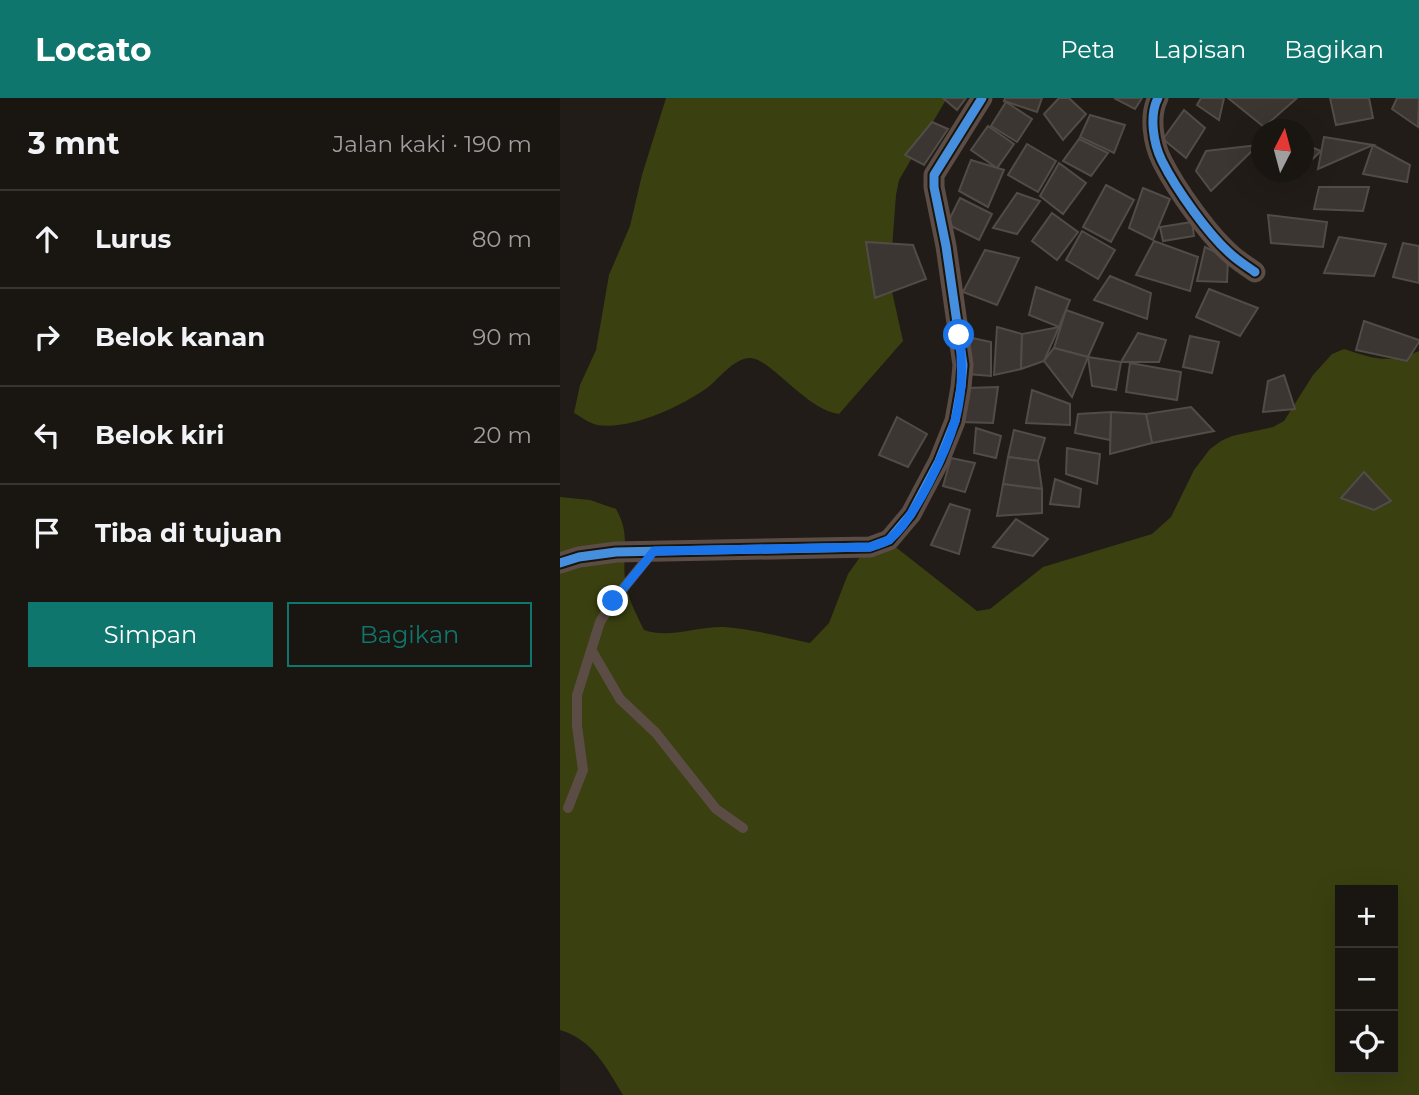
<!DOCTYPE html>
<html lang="id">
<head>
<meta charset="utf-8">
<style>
  body { margin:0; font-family:Montserrat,sans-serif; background:#221e1a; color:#f1f3f6 }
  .controls { position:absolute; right:21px; bottom:21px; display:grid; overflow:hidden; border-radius:0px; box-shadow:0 7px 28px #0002 }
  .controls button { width:63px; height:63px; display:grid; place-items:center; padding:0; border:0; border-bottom:2px solid #373431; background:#191511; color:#f1f3f6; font:35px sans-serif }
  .compass { position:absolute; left:691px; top:21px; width:63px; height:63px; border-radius:50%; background:#191511; box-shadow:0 7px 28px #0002; rotate:6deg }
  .stop { position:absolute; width:21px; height:21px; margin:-16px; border:5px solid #1a73e8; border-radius:50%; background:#fff }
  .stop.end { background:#1a73e8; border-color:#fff; box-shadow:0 2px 7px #0008 }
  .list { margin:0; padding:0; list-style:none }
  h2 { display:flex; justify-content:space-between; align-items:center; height:91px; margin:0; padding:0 28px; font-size:30px }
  h2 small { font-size:23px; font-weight:400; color:#9f9f9f }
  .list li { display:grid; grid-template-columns:46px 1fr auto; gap:21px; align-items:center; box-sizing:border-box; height:98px; padding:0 28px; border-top:2px solid #373431 }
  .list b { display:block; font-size:26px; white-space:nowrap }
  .list em { font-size:23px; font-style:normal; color:#9f9f9f }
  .actions { display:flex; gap:14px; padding:21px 28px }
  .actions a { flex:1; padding:16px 0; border:2px solid #0f766e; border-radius:0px; text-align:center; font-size:24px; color:#0f766e }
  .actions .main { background:#0f766e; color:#fff }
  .icon { flex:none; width:38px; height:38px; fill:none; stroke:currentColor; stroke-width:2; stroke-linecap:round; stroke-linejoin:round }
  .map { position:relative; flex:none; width:859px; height:997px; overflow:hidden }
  header { display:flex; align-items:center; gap:42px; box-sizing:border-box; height:98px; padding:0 35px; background:#0f766e; color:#fff }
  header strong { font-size:33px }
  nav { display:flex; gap:38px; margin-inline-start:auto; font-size:24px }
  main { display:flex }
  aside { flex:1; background:#191511 }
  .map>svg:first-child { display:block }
</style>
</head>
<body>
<header>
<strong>Locato</strong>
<nav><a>Peta</a><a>Lapisan</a><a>Bagikan</a></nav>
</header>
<main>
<aside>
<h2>3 mnt<small>Jalan kaki · 190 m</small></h2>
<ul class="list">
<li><svg class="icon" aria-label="ahead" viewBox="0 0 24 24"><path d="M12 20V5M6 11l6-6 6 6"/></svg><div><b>Lurus</b></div><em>80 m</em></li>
<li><svg class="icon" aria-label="right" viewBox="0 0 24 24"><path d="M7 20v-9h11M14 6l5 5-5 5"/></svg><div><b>Belok kanan</b></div><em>90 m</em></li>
<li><svg class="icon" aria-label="left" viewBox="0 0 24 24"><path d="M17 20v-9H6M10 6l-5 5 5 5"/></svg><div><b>Belok kiri</b></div><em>20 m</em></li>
<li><svg class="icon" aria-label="arrive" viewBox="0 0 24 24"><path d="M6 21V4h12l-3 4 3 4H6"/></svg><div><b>Tiba di tujuan</b></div></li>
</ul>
<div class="actions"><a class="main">Simpan</a><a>Bagikan</a></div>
</aside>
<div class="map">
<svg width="859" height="997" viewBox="0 0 859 997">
  <rect width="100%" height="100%" fill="#211c17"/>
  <g fill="#3a400f" fill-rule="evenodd">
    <path d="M 106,0 L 387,0 L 339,82 L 336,97 L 331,164 L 331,189 L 343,243 L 279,316 C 246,312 212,261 190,260 C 174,260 159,281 147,290 C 120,309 71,332 37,327 C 29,325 21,319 14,315 L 20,287 L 36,252 L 49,177 L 70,128 L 82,77 Z"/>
    <path d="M 784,251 C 814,261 829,266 859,253 L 859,997 L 63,997 C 46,969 33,942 0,932 L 0,399 L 30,402 L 56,411 C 71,437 62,454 65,481 C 67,499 76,516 84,532 C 110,541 137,528 164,529 C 193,531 222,539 250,545 L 269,525 L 288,476 L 305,452 L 333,447 L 417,513 L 430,511 L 483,469 L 592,436 L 611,419 L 634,372 L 650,351 L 661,343 L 672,338 L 713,329 L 724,323 L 753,277 L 772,256 ZM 780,792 L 833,792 L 833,971 L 780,971 Z"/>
  </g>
  <g fill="#3b3632" stroke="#514c48" stroke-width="2">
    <path d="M 383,0 L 406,0 L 397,12 Z"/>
    <path d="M 445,0 L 482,0 L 477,14 L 444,3 Z"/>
    <path d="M 499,0 L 509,0 L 526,16 L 503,42 L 484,16 Z"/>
    <path d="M 554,0 L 582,0 L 575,11 Z"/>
    <path d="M 641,0 L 664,0 L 659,22 L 637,7 Z"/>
    <path d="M 668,0 L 737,0 L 704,29 Z"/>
    <path d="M 770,0 L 809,0 L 813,20 L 776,27 Z"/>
    <path d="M 837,0 L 859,0 L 858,29 L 832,11 Z"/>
    <path d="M 446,4 L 472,21 L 457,44 L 431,28 Z"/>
    <path d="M 624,12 L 645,30 L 626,60 L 603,41 Z"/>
    <path d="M 530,17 L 565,27 L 554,55 L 520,39 Z"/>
    <path d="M 372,24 L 388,31 L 364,67 L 345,57 Z"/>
    <path d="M 428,28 L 454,46 L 437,70 L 411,52 Z"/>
    <path d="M 764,39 L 813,47 L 758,71 Z"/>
    <path d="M 519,41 L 548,55 L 531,78 L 503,63 Z"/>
    <path d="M 467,46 L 496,63 L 478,94 L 448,77 Z"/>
    <path d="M 744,46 L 761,53 L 744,69 Z"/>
    <path d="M 698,47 L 651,93 L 636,73 L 646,53 Z"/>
    <path d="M 813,47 L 850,67 L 847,84 L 803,76 Z"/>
    <path d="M 411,62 L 444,72 L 428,109 L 399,93 Z"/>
    <path d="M 499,65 L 526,85 L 503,116 L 480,98 Z"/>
    <path d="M 716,74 L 739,74 L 731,81 Z"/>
    <path d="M 546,87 L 574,102 L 551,144 L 523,129 Z"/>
    <path d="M 759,89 L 809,89 L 803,113 L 754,111 Z"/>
    <path d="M 583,90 L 610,101 L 593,142 L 569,130 Z"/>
    <path d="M 457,95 L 480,103 L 457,136 L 433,130 Z"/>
    <path d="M 400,100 L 432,116 L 419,142 L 387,126 Z"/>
    <path d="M 492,115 L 518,134 L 497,162 L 472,143 Z"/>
    <path d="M 708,117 L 767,124 L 763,149 L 711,145 Z"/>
    <path d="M 632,124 L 634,138 L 603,143 L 600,129 Z"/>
    <path d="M 522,133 L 555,152 L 538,181 L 506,162 Z"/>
    <path d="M 779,139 L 826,146 L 814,178 L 764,175 Z"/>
    <path d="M 594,143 L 638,159 L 630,193 L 576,177 Z"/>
    <path d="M 306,144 L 353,147 L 366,181 L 315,200 Z"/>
    <path d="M 843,145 L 859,148 L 859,185 L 833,179 Z"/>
    <path d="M 645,149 L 668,160 L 667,184 L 637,183 Z"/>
    <path d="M 425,152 L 459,160 L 437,207 L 403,194 Z"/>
    <path d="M 550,178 L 591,195 L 587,221 L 534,202 Z"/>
    <path d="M 476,189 L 510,202 L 499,229 L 469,217 Z"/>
    <path d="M 649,191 L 698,210 L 680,238 L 636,219 Z"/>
    <path d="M 506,212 L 543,225 L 528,259 L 494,250 Z"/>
    <path d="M 804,223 L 859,242 L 859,244 L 847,263 L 796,252 Z"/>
    <path d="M 437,229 L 462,236 L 461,271 L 434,277 Z"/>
    <path d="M 499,229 L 484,263 L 461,271 L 462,236 Z"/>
    <path d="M 578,235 L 606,242 L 599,264 L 561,264 Z"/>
    <path d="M 403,238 L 431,244 L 431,278 L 407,276 Z"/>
    <path d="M 630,238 L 659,244 L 652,275 L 623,269 Z"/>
    <path d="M 494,250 L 528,259 L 512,299 L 484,263 Z"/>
    <path d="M 528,259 L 561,264 L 556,292 L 532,288 Z"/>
    <path d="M 570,265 L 621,274 L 617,302 L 566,294 Z"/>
    <path d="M 724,277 L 735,311 L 703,314 L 708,283 Z"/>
    <path d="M 438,289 L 433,325 L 400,324 L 406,290 Z"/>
    <path d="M 472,292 L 510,306 L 510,327 L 466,325 Z"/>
    <path d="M 631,309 L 654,333 L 592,345 L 586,316 Z"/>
    <path d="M 551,314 L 586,316 L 592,345 L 550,356 Z"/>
    <path d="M 551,314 L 550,342 L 515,335 L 518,316 Z"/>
    <path d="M 337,319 L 367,336 L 348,369 L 319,357 Z"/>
    <path d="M 416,330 L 441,338 L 436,360 L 414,355 Z"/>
    <path d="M 454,332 L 485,340 L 478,363 L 448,359 Z"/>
    <path d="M 507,350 L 540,356 L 537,386 L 506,376 Z"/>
    <path d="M 448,359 L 478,363 L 482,391 L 443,386 Z"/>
    <path d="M 391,360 L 415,365 L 405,394 L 383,388 Z"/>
    <path d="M 804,374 L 831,403 L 814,412 L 781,400 Z"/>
    <path d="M 495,381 L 521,391 L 519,409 L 490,406 Z"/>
    <path d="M 443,386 L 482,391 L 482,415 L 437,418 Z"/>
    <path d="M 390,406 L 410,412 L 399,456 L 371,447 Z"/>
    <path d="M 456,421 L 488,441 L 473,458 L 433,449 Z"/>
  </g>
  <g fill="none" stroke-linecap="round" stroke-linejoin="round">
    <g stroke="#5c4c46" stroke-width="10">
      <path d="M 32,553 L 60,601 L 96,635 L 156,711 L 183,730"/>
      <path d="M 8,710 L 23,672 L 17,628 L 17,597 L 40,524 L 53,503 L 92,455"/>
    </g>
    <g stroke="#5c4c46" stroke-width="21">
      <path d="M 598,0 C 589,17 593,45 602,63 C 616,91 649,138 673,158 C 680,164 688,169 695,174"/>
      <path d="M 0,465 L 19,459 L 56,454 L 310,449 L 329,442 L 351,416 L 379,363 L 395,323 L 401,289 L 403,267 L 386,148 L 374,89 L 374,77 L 422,0"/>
    </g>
    <g stroke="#1b140a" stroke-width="13">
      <g id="cycleway">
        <path d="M 598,0 C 589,17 593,45 602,63 C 616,91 649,138 673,158 C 680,164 688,169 695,174"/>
        <path d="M 0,465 L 19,459 L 56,454 L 310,449 L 329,442 L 351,416 L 379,363 L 395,323 L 401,289 L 403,267 L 386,148 L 374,89 L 374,77 L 422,0"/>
      </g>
    </g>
    <use href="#cycleway" stroke="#468fdf" stroke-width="9"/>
  </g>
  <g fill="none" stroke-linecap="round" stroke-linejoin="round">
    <path stroke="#1a73e8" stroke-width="9" d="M 53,503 L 94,453 L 310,449 C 317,447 324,445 330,441 C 355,420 386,354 395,323 C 403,294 403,266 399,237"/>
  </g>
</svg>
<div class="controls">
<button>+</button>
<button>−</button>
<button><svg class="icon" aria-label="locate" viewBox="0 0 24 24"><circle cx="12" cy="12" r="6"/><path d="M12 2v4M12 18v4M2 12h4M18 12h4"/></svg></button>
</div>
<svg class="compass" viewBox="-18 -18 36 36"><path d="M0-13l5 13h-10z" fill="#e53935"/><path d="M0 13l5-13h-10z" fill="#9f9f9f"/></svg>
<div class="stop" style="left:399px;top:237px"></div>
<div class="stop end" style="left:53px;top:503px"></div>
</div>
</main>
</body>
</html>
